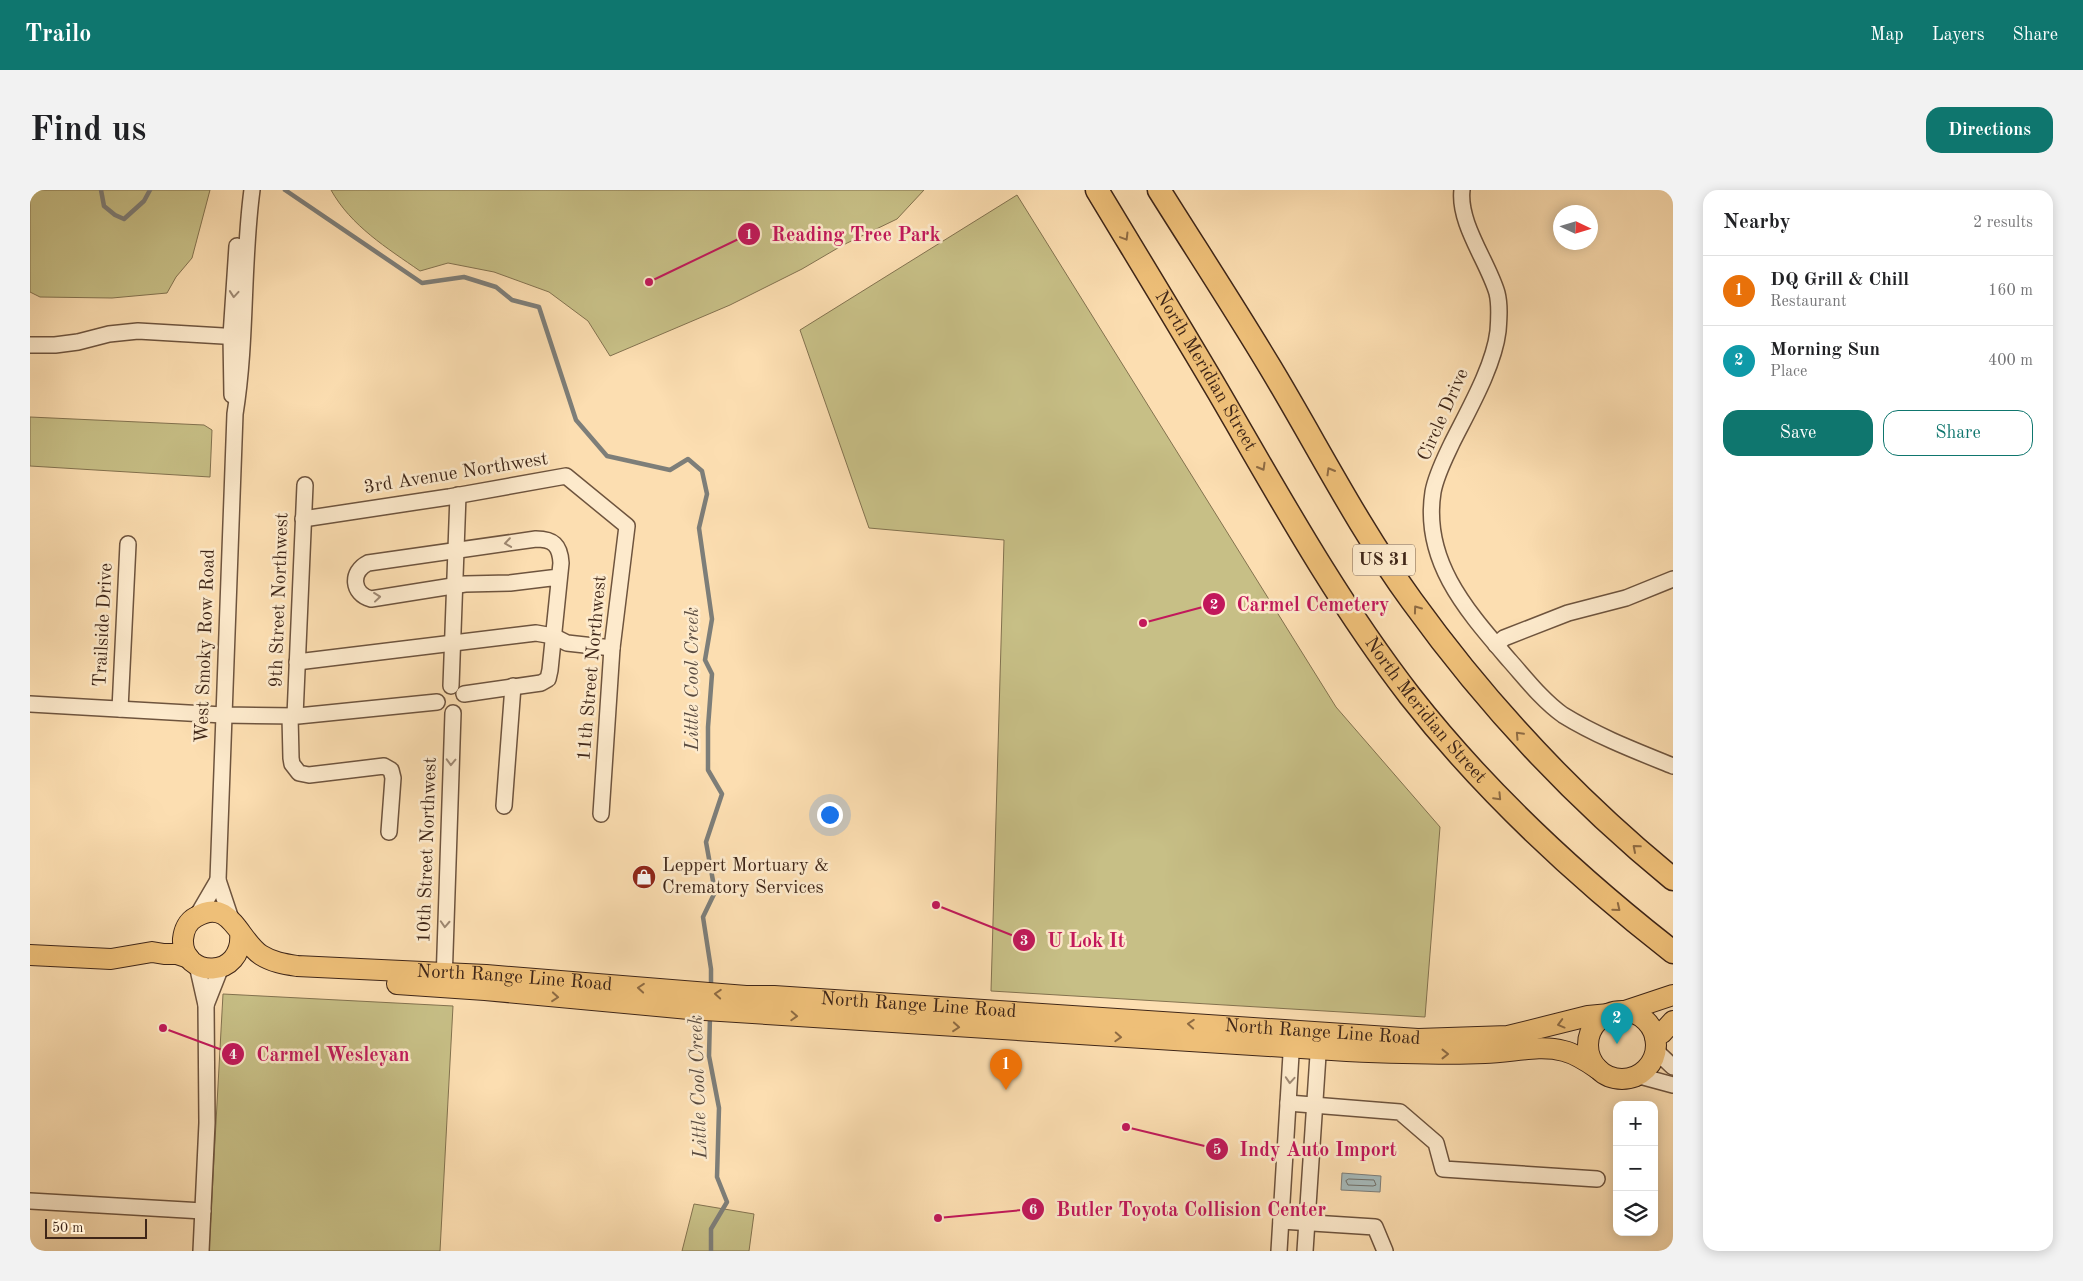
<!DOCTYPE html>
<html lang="en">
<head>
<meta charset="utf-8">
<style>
  body { margin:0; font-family:"Old Standard TT",serif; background:#f2f2f2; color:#202124 }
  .controls { position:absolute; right:15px; bottom:15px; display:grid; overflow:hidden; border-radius:10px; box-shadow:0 2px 12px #0003 }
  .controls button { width:45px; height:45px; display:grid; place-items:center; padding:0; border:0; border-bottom:1px solid #e0e0e0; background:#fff; color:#202124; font:25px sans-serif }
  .compass { position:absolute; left:1523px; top:15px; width:45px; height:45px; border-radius:50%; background:#fff; box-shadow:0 2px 12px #0003; rotate:94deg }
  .scale { position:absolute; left:15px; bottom:12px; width:102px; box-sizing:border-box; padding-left:5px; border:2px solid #3f2618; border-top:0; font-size:14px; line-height:18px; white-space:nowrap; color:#3f2618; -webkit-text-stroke:4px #fdeacc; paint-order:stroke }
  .you { position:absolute; left:799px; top:624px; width:18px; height:18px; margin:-12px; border:4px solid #fff; border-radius:50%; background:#1a73e8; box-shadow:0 0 0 8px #1a73e833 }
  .badge { display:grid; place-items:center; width:32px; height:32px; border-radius:50%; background:#0f766e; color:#fff; font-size:16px; font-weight:700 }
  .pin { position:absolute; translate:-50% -41px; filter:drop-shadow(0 1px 2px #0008) }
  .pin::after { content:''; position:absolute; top:26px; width:18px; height:15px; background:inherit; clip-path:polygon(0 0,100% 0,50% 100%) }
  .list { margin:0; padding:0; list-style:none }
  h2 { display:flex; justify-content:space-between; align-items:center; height:65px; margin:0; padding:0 20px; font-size:21px }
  h2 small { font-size:16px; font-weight:400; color:#757577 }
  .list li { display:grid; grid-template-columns:32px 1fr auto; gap:15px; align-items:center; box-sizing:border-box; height:70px; padding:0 20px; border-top:1px solid #e0e0e0 }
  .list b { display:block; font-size:19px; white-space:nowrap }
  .list p { margin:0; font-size:16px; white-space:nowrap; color:#757577 }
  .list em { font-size:16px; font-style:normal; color:#757577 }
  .actions { display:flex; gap:10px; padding:15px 20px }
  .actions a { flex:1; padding:11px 0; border:1px solid #0f766e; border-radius:15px; text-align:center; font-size:18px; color:#0f766e }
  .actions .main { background:#0f766e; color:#fff }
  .icon { flex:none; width:28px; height:28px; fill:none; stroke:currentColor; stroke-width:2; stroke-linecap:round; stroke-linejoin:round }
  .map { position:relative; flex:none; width:1643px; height:1061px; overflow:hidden; border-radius:15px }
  header { display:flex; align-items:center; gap:30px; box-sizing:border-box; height:70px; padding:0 25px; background:#0f766e; color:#fff }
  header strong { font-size:24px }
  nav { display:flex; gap:28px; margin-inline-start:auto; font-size:18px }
  .intro { display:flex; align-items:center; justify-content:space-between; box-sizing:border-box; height:120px; padding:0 30px }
  h1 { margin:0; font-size:35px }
  .button { padding:12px 22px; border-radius:15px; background:#0f766e; color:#fff; font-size:18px; font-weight:700 }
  main { display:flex; gap:30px; padding:0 30px }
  aside { flex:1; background:#fff; border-radius:15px; box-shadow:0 2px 12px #0003 }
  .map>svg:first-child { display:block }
</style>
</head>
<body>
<header>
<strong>Trailo</strong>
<nav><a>Map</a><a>Layers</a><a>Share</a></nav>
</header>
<div class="intro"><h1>Find us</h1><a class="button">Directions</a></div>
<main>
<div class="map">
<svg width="1643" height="1061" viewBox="0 0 1643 1061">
  <rect width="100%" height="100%" fill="#fcdeb1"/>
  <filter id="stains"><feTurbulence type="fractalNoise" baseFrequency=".004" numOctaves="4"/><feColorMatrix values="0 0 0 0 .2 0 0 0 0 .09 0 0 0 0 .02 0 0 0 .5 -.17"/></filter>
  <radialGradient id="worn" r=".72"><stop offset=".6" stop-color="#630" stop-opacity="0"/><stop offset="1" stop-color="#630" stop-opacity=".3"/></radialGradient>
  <g fill="#c7bf86" stroke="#83724f">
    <path d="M 0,0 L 180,0 L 162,68 L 146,87 L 137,103 L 82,108 L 10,107 L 0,102 Z"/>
    <path d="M 301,0 L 894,0 L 867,29 L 813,55 L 772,79 L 700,115 L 580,166 L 558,131 L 519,102 L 464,82 L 418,73 L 390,81 C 357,58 321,36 301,0 Z"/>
    <path d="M 987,5 L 1306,517 L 1410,637 L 1395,827 L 961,801 L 974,350 L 839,338 L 770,140 Z"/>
    <path d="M 0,227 L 174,235 L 182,240 L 180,287 L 0,276 Z"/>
    <path d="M 193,804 L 423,816 L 410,1061 L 179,1061 Z"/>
    <path d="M 664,1014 L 724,1024 L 719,1061 L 652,1061 Z"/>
  </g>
  <path fill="#a6b9b9" stroke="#7d7e79" d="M 1312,983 L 1351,986 L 1350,1002 L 1311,1000 Z"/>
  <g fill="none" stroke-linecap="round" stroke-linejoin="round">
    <path stroke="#727068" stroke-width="1" d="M 1319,989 L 1344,990 L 1346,995 L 1343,996 L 1318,995 L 1316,991 Z"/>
    <g stroke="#7d7e79" stroke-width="4.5">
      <path d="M 71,0 L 74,16 L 85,25 L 94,29 L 114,11 L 120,0"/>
      <path d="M 255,0 L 392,93 L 434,87 L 466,97 L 482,110 L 509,117 L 546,230 L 577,266 L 640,280 L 658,269 L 672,281 L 677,304 L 669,338 L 682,429 L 675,470 L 682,484 L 678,537 L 678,580 L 692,604 L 676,652 L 685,702 L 673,727 L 681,779 L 681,799"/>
      <path d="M 680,826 L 679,866 L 689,918 L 687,987 L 697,1012 L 681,1039 L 681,1061"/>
    </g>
    <g stroke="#6e543e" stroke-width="18">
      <g id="minor">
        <path d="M 1432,0 C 1428,33 1458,72 1467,103 C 1470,115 1469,128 1468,141 C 1464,176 1438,221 1422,253 C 1415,268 1406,285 1403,302 C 1392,372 1438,422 1480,471 C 1496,489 1513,511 1533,525 C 1567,546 1606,561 1643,576"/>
        <path d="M 0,155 L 25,155 L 48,152 L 79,144 L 108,141 L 210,147"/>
        <path d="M 202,205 L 201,146 L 207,56"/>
        <path d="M 273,329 L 419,307 L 536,286 L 597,336 L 582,458 L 571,624"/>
        <path d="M 1466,455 L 1474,448 L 1538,423 L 1596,408 L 1643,389"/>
        <path d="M 267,472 L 506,443 L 523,446 L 537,453 L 582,458"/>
        <path d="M 421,496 L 428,305"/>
        <path d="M 434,504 L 511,493 L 518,489 L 520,480 L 531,373 C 530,355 523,349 506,349 L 338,373 C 320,382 322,404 341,409 L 435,394 L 480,393 L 529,387"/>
        <path d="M 0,514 L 193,525 L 268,526 L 407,512"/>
        <path d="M 90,519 L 98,354"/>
        <path d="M 260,526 L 261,568 L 262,574 L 269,583 L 279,585 L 354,576 L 361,580 L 363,588 L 359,642"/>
        <path d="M 265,526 L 275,295"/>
        <path d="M 474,616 L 483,496"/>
        <path d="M 167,726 L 188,690"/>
        <path d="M 201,729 L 188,690 L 205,224 C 217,149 212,74 222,0"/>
        <path d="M 167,775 L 176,815 L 177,933 L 171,1061"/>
        <path d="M 414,792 L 423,523"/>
        <path d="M 176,815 L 191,777"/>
        <path d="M 1625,860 L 1643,877"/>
        <path d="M 1606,885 L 1643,895"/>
        <path d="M 1258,913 L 1370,922 L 1406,953 L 1413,979 L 1567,989"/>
        <path d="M 0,1011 L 173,1021"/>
        <path d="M 1251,1031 L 1345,1037 L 1355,1061"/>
        <path d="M 1249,1061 L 1262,848"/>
        <path d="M 1275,1061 L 1289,850"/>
      </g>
    </g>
    <g stroke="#3f2618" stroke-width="22">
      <g id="major">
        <path id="s1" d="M 210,742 C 215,790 151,789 153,749 C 154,740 158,731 166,727 C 200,706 209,751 231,765 C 242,772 254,774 267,776 L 456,785 L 716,806 L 744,806 L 1388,849 L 1478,846 L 1558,826 L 1579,824"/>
        <path d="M 0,765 L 81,769 L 122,762 L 134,764 L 147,764 L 159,768"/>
        <path d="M 367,794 L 455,800 L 659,819 L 1317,861 C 1363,863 1409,865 1455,863 C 1481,863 1508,854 1534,861 C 1546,864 1558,872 1568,879"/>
        <path d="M 1595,821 L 1643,805"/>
        <circle cx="1592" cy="855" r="34"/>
        <path d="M 1625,847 L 1632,843 L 1643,831"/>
      </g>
    </g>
    <g stroke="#3f2618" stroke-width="25">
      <g id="highway">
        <path id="s2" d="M 1067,0 C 1108,68 1149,135 1189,203 C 1250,308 1306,410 1380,506 C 1456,603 1546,686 1643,762"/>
        <path d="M 1129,0 C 1166,59 1204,117 1240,177 C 1287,255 1328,337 1382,411 C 1457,515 1544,608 1643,689"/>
      </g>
    </g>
    <use href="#minor" stroke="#fdeacc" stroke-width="15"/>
    <use href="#major" stroke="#eebf78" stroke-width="20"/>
    <use href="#highway" stroke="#eebf78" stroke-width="22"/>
  </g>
  <defs><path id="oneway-chevron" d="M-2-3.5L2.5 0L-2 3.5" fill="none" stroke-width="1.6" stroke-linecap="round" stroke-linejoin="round" transform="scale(1.25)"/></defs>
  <g stroke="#8e6b43">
    <use href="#oneway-chevron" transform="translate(1095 47) rotate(59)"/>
    <use href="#oneway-chevron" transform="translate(1232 277) rotate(60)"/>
    <use href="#oneway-chevron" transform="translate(1300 281) rotate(-120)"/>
    <use href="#oneway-chevron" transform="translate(1387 419) rotate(-126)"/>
    <use href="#oneway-chevron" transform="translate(1489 545) rotate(-133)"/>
    <use href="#oneway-chevron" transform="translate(1468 607) rotate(46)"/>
    <use href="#oneway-chevron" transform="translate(1606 658) rotate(-139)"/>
    <use href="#oneway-chevron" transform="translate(1587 718) rotate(39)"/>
    <use href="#oneway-chevron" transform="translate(611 798) rotate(-175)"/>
    <use href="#oneway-chevron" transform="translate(688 804) rotate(-176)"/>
    <use href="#oneway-chevron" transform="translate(525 807) rotate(5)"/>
    <use href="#oneway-chevron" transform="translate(764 826) rotate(3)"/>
    <use href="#oneway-chevron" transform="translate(1161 834) rotate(-176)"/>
    <use href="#oneway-chevron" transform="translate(1531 834) rotate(165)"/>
    <use href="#oneway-chevron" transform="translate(926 837) rotate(5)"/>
    <use href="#oneway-chevron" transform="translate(1088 847) rotate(3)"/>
    <use href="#oneway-chevron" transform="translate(1415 864)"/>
  </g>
  <g stroke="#9e8872">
    <use href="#oneway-chevron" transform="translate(204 104) rotate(95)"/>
    <use href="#oneway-chevron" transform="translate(478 353) rotate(172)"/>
    <use href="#oneway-chevron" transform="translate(347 407) rotate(-6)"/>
    <use href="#oneway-chevron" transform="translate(421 572) rotate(92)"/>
    <use href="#oneway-chevron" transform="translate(415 734) rotate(93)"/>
    <use href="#oneway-chevron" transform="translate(1260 890) rotate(94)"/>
  </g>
  <defs>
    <g id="shop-disc" transform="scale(1.25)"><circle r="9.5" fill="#8f2418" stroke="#fdeacc"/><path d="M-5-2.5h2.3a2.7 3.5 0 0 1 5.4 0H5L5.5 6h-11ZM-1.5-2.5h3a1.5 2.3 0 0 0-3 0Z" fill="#fff"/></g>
  </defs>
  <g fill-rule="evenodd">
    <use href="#shop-disc" x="614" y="687"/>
  </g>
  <g text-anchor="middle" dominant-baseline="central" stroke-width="5" stroke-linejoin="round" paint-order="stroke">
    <rect fill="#fdeacc" stroke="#78614e" stroke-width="1" x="1323" y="354.5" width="62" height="31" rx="4"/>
    <g font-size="18" font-weight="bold" fill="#3f2618">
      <text x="1354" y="370">US 31</text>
    </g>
    <g font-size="19" fill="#3f2618" stroke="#fdeacc">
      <text stroke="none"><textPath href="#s2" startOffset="211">North Meridian Street</textPath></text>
      <text transform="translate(1414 225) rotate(-66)">Circle Drive</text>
      <text transform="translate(426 284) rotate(-9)">3rd Avenue Northwest</text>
      <text transform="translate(250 410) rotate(-88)">9th Street Northwest</text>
      <text transform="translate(74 435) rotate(-87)">Trailside Drive</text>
      <text transform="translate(176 456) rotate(-88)">West Smoky Row Road</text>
      <text transform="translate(563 478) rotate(-85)">11th Street Northwest</text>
      <text stroke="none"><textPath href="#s2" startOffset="616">North Meridian Street</textPath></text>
      <text transform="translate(398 660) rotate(-88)">10th Street Northwest</text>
      <text stroke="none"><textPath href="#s1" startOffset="466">North Range Line Road</textPath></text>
      <text stroke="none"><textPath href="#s1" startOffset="871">North Range Line Road</textPath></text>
      <text stroke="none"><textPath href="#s1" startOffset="1276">North Range Line Road</textPath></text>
    </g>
    <g font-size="19" fill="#3f2618" stroke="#fdeacc" text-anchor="start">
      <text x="632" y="676">Leppert Mortuary &amp;<tspan x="632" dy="22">Crematory Services</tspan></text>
    </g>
    <g font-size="20" font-style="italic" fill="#594b40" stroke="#fdeacc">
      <text transform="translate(663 489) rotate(-90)">Little Cool Creek</text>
      <text transform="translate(669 897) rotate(-92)">Little Cool Creek</text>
    </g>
  </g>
  <path fill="none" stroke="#c2185b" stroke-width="2" d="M619 92L719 44M1113 433L1184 414M906 715L994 750M133 838L203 864M1096 937L1187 959M908 1028L1003 1019"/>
  <g fill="#c2185b" stroke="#fdeacc" stroke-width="2">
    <circle cx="619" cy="92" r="5"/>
    <circle cx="1113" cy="433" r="5"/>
    <circle cx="906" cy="715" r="5"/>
    <circle cx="133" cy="838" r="5"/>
    <circle cx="1096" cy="937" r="5"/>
    <circle cx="908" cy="1028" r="5"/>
    <circle cx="719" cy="44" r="12"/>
    <circle cx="1184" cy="414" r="12"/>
    <circle cx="994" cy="750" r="12"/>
    <circle cx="203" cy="864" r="12"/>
    <circle cx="1187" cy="959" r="12"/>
    <circle cx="1003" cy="1019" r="12"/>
  </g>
  <g font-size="15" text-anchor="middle" font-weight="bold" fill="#fff">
    <text x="719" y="49">1</text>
    <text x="1184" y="419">2</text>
    <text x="994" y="755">3</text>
    <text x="203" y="869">4</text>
    <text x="1187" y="964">5</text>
    <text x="1003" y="1024">6</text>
  </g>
  <g font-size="20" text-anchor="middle" font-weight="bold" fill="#c2185b" stroke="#fdeacc" stroke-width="5" stroke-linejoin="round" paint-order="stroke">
    <text x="826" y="51">Reading Tree Park</text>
    <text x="1283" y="421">Carmel Cemetery</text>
    <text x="1056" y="757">U Lok It</text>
    <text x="303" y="871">Carmel Wesleyan</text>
    <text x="1288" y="966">Indy Auto Import</text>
    <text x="1161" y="1026">Butler Toyota Collision Center</text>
  </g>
  <rect width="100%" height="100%" filter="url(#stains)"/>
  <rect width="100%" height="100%" fill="url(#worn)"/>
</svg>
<div class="controls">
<button>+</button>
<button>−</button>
<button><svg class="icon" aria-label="layers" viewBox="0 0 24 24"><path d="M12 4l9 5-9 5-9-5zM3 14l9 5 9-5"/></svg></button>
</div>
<svg class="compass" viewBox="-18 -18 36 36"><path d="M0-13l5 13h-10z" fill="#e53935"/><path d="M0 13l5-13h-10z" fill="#757577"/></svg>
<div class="scale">50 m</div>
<div class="you"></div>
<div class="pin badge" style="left:976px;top:900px;background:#e8710a">1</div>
<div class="pin badge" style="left:1587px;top:854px;background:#0f9aa8">2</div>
</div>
<aside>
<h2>Nearby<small>2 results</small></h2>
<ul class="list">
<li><span class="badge" style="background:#e8710a">1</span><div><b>DQ Grill &amp; Chill</b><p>Restaurant</p></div><em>160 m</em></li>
<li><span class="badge" style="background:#0f9aa8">2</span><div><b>Morning Sun</b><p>Place</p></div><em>400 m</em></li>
</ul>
<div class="actions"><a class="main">Save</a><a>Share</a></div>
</aside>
</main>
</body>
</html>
